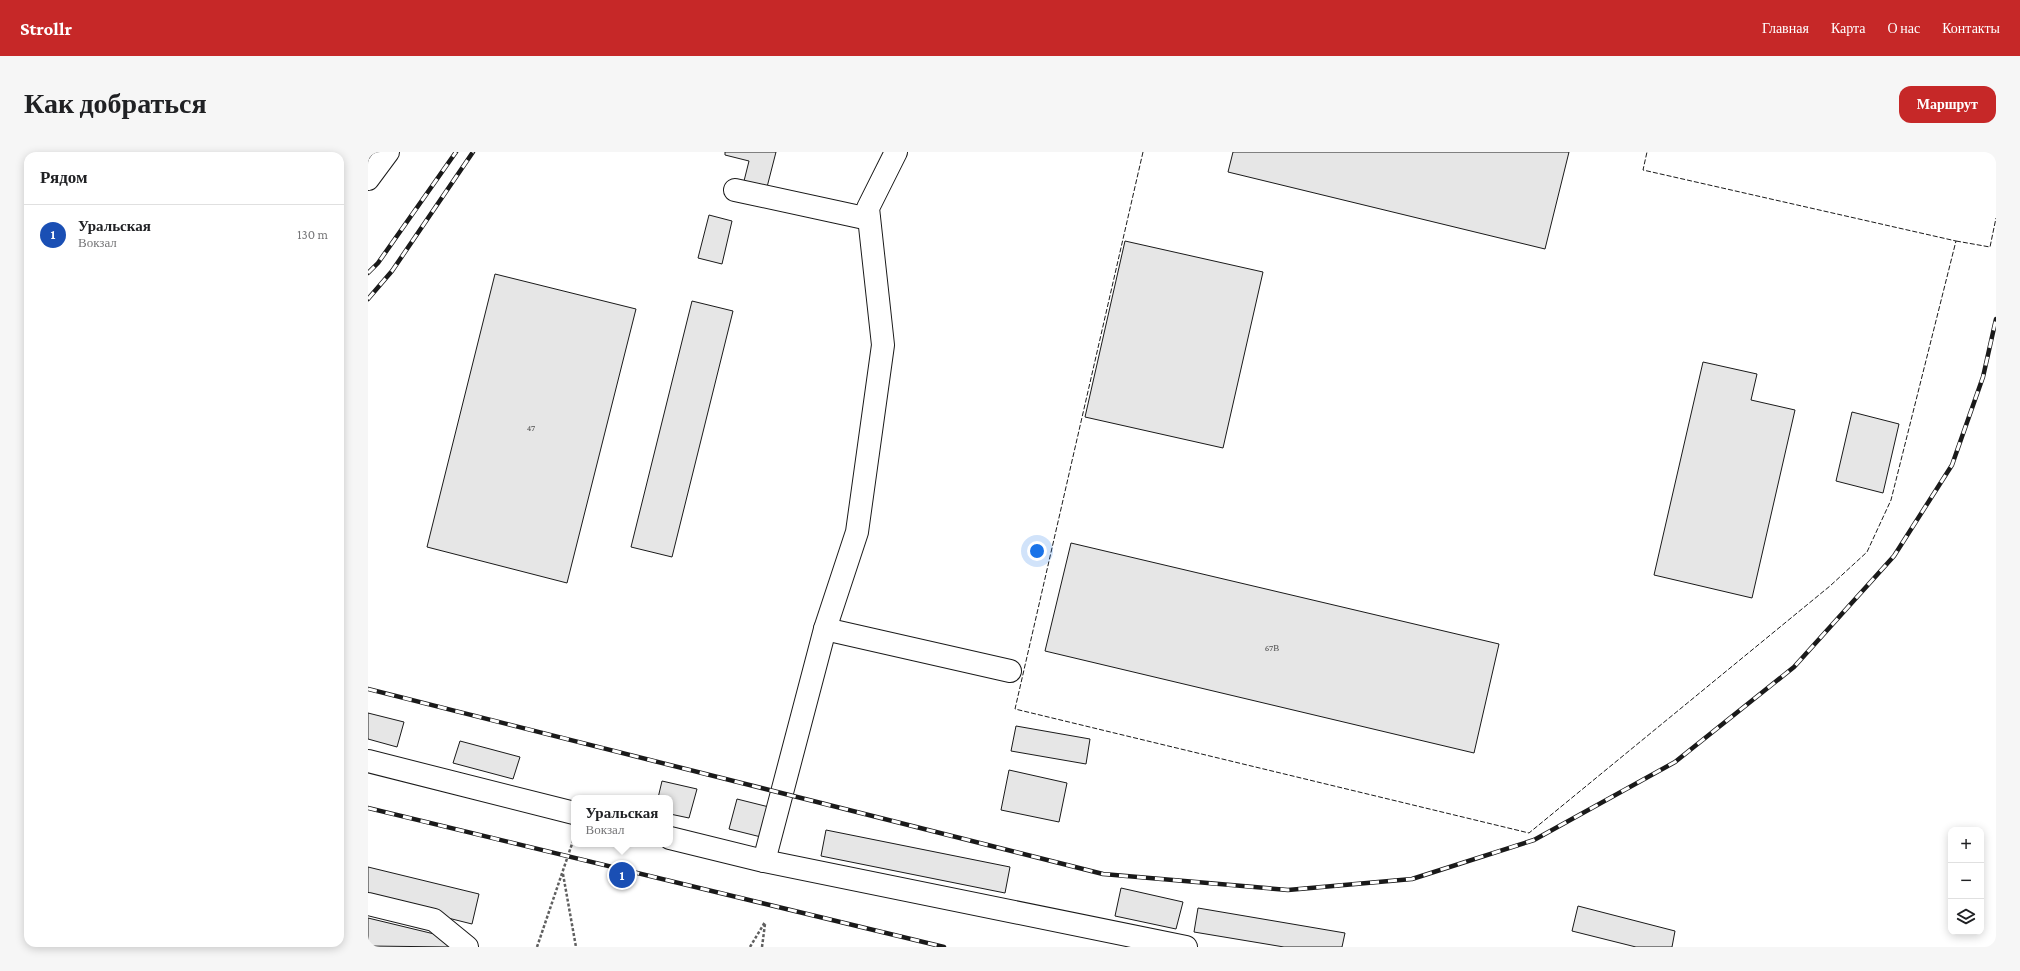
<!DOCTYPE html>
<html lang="ru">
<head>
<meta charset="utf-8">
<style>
  body { margin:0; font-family:"Crimson Pro",serif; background:#f6f6f6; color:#202124 }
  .controls { position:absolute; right:12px; bottom:12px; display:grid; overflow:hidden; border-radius:8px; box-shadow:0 2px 10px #0003 }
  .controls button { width:36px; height:36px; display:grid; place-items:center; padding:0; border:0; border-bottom:1px solid #e0e0e0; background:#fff; color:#202124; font:20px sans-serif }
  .you { position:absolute; left:669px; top:399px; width:14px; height:14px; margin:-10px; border:3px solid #fff; border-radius:50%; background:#1a73e8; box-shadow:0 0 0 6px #1a73e833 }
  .badge { display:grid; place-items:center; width:26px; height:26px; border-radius:50%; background:#c62828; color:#fff; font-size:13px; font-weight:700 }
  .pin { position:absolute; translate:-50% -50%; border:2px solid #fff; box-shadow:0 1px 4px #0006 }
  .popup { position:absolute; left:203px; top:643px; width:102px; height:52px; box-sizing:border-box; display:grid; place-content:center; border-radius:8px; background:#fff; filter:drop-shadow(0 1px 3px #0005); font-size:13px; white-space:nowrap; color:#757577 }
  .popup b { font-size:15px; color:#202124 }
  .popup::after { content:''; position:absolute; left:50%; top:100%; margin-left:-8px; border:8px solid transparent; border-top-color:#fff }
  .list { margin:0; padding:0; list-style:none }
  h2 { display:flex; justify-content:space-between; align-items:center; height:52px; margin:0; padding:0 16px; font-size:17px }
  h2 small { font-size:13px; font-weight:400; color:#757577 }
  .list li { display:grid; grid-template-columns:26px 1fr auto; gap:12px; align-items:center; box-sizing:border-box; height:60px; padding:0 16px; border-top:1px solid #e0e0e0 }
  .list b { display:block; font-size:15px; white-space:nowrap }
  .list p { margin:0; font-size:13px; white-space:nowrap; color:#757577 }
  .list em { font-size:13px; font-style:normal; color:#757577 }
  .icon { flex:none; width:22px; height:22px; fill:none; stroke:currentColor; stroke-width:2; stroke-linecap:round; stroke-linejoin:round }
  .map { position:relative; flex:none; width:1628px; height:795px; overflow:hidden; border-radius:12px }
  header { display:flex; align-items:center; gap:24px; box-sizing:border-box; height:56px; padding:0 20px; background:#c62828; color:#fff }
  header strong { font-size:19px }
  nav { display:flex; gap:22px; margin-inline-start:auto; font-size:14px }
  .intro { display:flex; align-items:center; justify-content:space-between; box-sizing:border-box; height:96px; padding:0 24px }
  h1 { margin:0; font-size:28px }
  .button { padding:10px 18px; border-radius:12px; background:#c62828; color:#fff; font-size:14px; font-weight:700 }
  main { display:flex; gap:24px; padding:0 24px }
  aside { flex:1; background:#fff; border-radius:12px; box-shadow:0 2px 10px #0003 }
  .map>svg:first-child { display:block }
</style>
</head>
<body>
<header>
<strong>Strollr</strong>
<nav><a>Главная</a><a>Карта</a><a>О нас</a><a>Контакты</a></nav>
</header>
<div class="intro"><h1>Как добраться</h1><a class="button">Маршрут</a></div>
<main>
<aside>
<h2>Рядом<small></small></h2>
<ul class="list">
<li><span class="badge" style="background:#1a4fb4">1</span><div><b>Уральская</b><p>Вокзал</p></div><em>130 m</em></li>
</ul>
</aside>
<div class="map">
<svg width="1628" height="795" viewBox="0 0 1628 795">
  <rect width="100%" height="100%" fill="#fff"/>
  <g fill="#e6e6e6" stroke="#1a1a1a">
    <path d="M 357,0 L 408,0 L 398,39 L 375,33 L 381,9 L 357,3 Z"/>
    <path d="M 865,0 L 1201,0 L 1177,97 L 860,20 Z"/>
    <path d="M 341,63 L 364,69 L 354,112 L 330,106 Z"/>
    <path d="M 757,89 L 895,120 L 855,296 L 717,265 Z"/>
    <path d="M 127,122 L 268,157 L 199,431 L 59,395 Z"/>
    <path d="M 324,149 L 365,159 L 304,405 L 263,395 Z"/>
    <path d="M 1335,210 L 1389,222 L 1383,248 L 1427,258 L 1384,446 L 1286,423 Z"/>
    <path d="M 1484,260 L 1531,272 L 1515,341 L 1468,329 Z"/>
    <path d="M 703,391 L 1131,492 L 1106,601 L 677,499 Z"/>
    <path d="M 0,561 L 36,570 L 29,595 L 0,587 Z"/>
    <path d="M 648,574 L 722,587 L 718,612 L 643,599 Z"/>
    <path d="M 92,589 L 152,605 L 145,627 L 85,611 Z"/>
    <path d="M 641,618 L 699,631 L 691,670 L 633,658 Z"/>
    <path d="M 294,629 L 329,637 L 321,666 L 302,662 L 302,646 L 290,646 Z"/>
    <path d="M 369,647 L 401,655 L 393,685 L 361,677 Z"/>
    <path d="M 458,678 L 642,715 L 637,741 L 453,704 Z"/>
    <path d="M 0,715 L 111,742 L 104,772 L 0,746 Z"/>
    <path d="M 753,736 L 815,750 L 808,777 L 747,764 Z"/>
    <path d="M 1210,754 L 1307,779 L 1304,795 L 1268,795 L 1204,779 Z"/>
    <path d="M 830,756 L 977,781 L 974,795 L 916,795 L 826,780 Z"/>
    <path d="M 0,766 L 87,787 L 85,795 L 0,794 Z"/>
  </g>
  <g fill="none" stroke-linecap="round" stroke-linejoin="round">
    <g stroke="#1a1a1a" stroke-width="24">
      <g id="minor">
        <path d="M 0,27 L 20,0"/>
        <path d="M 367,38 L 501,67"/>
        <path d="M 457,477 L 642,519"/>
        <path d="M 0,609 L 206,661"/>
        <path d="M 302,686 L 396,709 L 818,795"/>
        <path d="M 396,709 L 457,477 L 489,380 L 515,193 L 500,56 L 528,0"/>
        <path d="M 0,752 L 66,768 L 99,795"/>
      </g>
    </g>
    <g stroke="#5f5f5f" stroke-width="2.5" stroke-dasharray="3 2" stroke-linecap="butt">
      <path d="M 195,722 L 208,795"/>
      <path d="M 169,795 L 206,686"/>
      <path d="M 382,795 L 397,770"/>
      <path d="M 394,795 L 397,772"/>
    </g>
    <use href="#minor" stroke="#fff" stroke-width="22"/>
    <g stroke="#1a1a1a" stroke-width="4.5">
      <g id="rail">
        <path d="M 0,121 L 10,111 L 88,0"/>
        <path d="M 0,147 L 24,119 L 105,0"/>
        <path d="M 0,537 L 735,722 L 920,738 L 1044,727 L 1166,688 L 1307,610 L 1426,515 L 1526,404 L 1584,313 L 1615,225 L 1628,167"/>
        <path d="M 0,656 L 576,795"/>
      </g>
    </g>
    <use href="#rail" stroke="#fff" stroke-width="3" stroke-dasharray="9" stroke-linecap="butt"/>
    <g stroke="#1a1a1a" stroke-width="1" stroke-dasharray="5 2" stroke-linecap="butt">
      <path d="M 775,0 L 647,557 L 1161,681 L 1462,434 L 1499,400 L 1523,348 L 1588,89 L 1275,18 L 1279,0"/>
      <path d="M 1588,89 L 1622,95 L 1628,66"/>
    </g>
  </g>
  <g text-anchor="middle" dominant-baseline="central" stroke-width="3" stroke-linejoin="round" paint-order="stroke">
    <g font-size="9" fill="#4d4d4d">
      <text x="163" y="276">47</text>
      <text x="904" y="496">67В</text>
    </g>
  </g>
</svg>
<div class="controls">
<button>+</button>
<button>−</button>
<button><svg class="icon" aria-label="layers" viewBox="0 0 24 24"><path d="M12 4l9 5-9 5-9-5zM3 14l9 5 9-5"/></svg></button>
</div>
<div class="you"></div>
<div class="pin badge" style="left:254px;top:723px;background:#1a4fb4">1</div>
<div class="popup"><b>Уральская</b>Вокзал</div>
</div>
</main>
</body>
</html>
